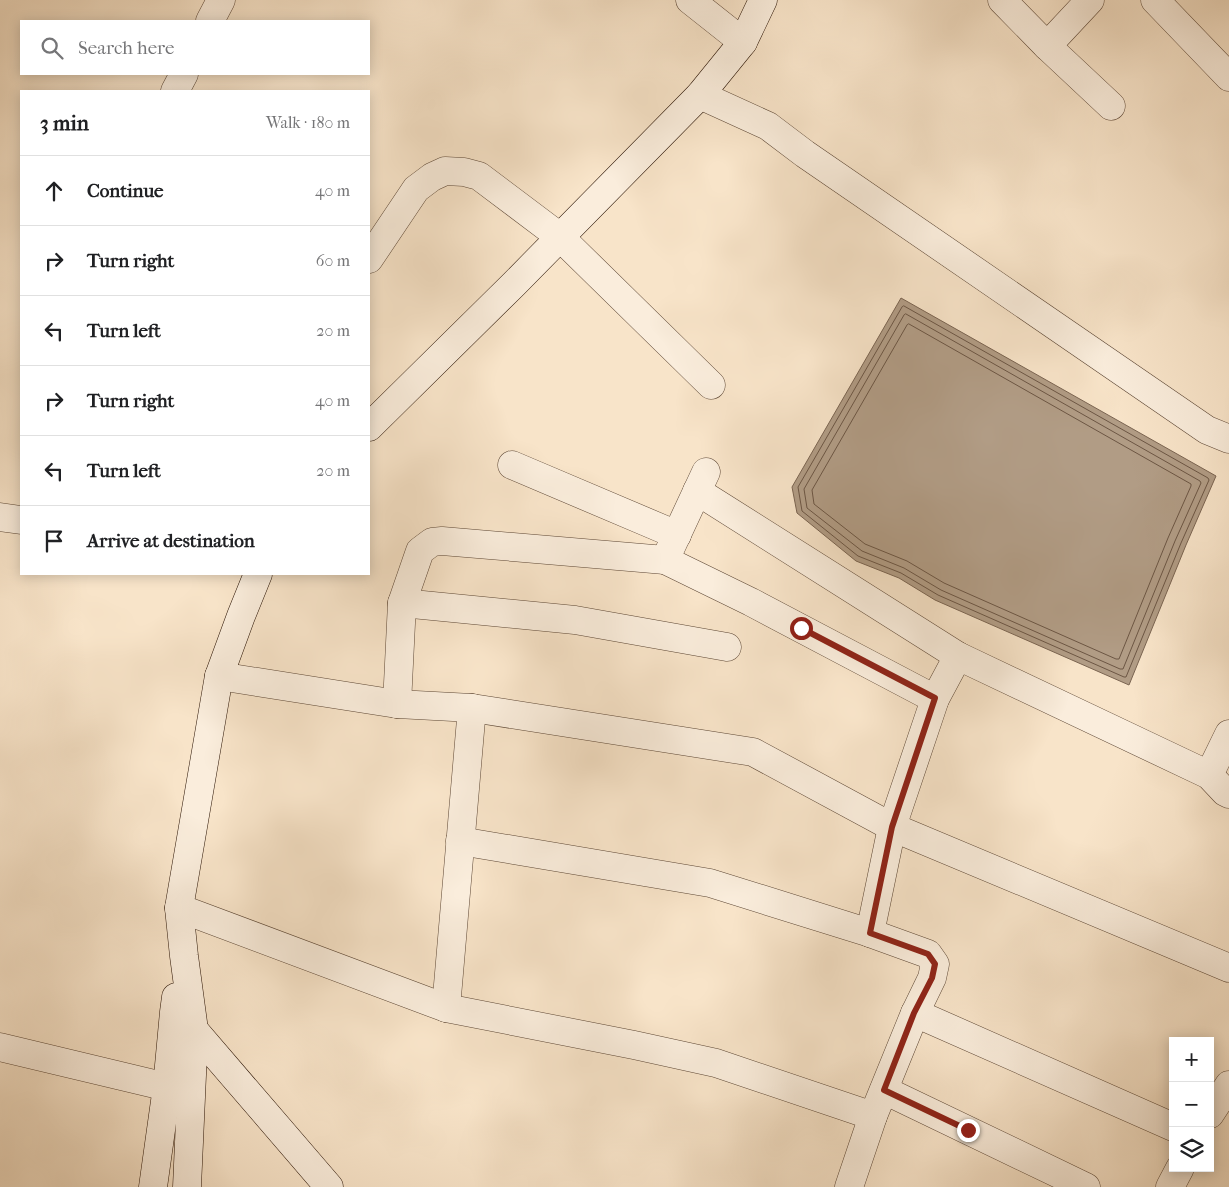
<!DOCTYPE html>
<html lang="en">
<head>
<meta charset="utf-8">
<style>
  body { margin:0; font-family:"IM FELL French Canon",serif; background:#f6f6f6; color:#202124 }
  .controls { position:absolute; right:15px; bottom:15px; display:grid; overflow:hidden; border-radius:0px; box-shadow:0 2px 12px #0003 }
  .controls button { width:45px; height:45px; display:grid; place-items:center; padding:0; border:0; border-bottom:1px solid #e0e0e0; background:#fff; color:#202124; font:25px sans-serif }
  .stop { position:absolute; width:15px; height:15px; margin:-11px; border:4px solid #8f2418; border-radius:50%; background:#fff }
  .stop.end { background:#8f2418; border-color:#fff; box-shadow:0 1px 5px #0008 }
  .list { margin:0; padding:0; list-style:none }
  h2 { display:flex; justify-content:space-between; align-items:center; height:65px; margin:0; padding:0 20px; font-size:21px }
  h2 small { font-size:16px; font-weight:400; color:#757577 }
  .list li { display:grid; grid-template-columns:32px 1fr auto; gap:15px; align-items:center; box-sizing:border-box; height:70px; padding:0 20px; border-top:1px solid #e0e0e0 }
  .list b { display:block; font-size:19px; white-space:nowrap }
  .list em { font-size:16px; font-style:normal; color:#757577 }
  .icon { flex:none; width:28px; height:28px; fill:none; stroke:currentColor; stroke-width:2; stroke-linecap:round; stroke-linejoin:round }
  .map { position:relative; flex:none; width:1229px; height:1187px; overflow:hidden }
  .search { position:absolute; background:#fff; box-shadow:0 2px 12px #0003; left:20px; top:20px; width:350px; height:55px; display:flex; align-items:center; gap:12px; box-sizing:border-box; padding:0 18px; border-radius:0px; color:#757577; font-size:19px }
  .panel { position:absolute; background:#fff; box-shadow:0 2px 12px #0003; left:20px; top:90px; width:350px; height:485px; border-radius:0px }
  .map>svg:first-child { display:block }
</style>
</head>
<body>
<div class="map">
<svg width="1229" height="1187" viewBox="0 0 1229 1187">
  <rect width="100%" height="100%" fill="#f8e4c9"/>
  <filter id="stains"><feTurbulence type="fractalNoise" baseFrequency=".004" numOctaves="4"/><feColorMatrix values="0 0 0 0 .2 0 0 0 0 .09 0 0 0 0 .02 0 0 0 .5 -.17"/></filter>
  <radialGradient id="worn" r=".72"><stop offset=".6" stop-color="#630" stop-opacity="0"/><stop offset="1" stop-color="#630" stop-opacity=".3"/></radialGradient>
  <path fill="#b19c85" stroke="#7a6451" d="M 901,298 L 1216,476 L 1186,545 L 1129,685 L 935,600 L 899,578 L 856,561 L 797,513 L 792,487 Z"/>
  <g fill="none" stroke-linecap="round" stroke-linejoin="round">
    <g stroke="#6c5644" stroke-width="1">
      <path d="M 904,306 L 1208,478 L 1209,480 L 1181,543 L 1126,677 L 1124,677 L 938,595 L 901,573 L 858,556 L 802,511 L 798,487 L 902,307 Z"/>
      <path d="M 906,314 L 1200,481 L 1201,483 L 1175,541 L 1123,669 L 1120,669 L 941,590 L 904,568 L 862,551 L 807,508 L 804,489 L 904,315 Z"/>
      <path d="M 909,324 L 1191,484 L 1191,486 L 1168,538 L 1119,659 L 1116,659 L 944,583 L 907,561 L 865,544 L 814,504 L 812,490 L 907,325 Z"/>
    </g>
    <g stroke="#5c4634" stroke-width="29">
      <g id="street">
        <path d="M 690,0 L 743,42"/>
        <path d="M 1002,0 L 1047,46 L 1090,0"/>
        <path d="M 1155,0 L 1229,77"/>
        <path d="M 210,21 L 221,0"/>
        <path d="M 1047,46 L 1111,106"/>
        <path d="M 175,91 L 184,74"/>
        <path d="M 700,95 L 768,126 L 805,154 L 1207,430 L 1229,439"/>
        <path d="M 369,259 L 416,189 L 432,177 L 445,171 L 464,172 L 479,176 L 560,237 L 711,385"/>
        <path d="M 512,465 L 677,535"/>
        <path d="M 697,491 L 958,656 L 1209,775 L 1225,792 L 1229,794"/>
        <path d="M 0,517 L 21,520"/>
        <path d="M 665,560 L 751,602 L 935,699"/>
        <path d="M 402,603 L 575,620 L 727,647"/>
        <path d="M 219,676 L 397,704 L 472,708 L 753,752 L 892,827 L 1229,968"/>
        <path d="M 397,704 L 402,603 L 420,551 L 432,542 L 442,541 L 665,560 L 706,472"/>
        <path d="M 1209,775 L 1229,734"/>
        <path d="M 460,841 L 710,883 L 870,933 L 928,954 L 935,964 L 932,978 L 915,1013 L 873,1116 L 849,1187"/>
        <path d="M 179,908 L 446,1008 L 634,1045 L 716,1063 L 873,1116"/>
        <path d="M 870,933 L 892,827 L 935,699 L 958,656"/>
        <path d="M 446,1008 L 472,708"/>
        <path d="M 915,1013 L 1173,1127"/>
        <path d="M 0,1047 L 167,1087"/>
        <path d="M 884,1090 L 1086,1187"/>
        <path d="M 1210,1114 L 1229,1085"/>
        <path d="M 1170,1187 L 1180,1168"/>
      </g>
    </g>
    <g stroke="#281102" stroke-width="29">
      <g id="secondary">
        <path d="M 369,427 L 514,284 L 700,95 L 743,42 L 763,0"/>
        <path d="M 188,1024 L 194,1030 L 329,1187"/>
        <path d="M 153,1187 L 167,1087 L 174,1012 L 176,997"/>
        <path d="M 187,1187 L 194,1030 L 184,956 L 179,908 L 219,676 L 241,616 L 258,574"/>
      </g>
    </g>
    <use href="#street" stroke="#faeddc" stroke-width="28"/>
    <use href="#secondary" stroke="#faeddc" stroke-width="28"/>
  </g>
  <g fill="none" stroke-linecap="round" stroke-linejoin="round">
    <path stroke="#8f2418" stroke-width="6" d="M 801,628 L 935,698 L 892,827 L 870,933 L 928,954 L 935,964 L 932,978 L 914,1013 L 884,1090 L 968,1130"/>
  </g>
  <rect width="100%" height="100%" filter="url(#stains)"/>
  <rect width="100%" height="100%" fill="url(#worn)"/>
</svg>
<div class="controls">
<button>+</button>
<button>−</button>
<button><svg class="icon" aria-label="layers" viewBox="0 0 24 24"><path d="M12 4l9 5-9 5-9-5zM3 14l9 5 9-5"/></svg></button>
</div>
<div class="stop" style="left:801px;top:628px"></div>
<div class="stop end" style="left:968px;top:1130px"></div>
<div class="search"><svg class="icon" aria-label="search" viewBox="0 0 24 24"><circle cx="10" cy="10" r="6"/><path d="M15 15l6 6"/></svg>Search here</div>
<section class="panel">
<h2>3 min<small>Walk · 180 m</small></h2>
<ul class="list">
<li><svg class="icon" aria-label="ahead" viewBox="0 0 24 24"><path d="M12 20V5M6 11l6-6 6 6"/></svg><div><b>Continue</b></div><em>40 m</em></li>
<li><svg class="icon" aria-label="right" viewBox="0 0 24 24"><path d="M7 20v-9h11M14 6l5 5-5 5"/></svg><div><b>Turn right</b></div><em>60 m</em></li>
<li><svg class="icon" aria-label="left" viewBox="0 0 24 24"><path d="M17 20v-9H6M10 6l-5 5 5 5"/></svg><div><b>Turn left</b></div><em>20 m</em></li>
<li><svg class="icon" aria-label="right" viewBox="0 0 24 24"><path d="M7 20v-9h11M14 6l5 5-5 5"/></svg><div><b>Turn right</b></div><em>40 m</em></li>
<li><svg class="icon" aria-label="left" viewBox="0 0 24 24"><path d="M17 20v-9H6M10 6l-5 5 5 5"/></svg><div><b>Turn left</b></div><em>20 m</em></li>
<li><svg class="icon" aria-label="arrive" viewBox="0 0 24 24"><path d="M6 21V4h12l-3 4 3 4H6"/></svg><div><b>Arrive at destination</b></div></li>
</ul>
</section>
</div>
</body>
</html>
